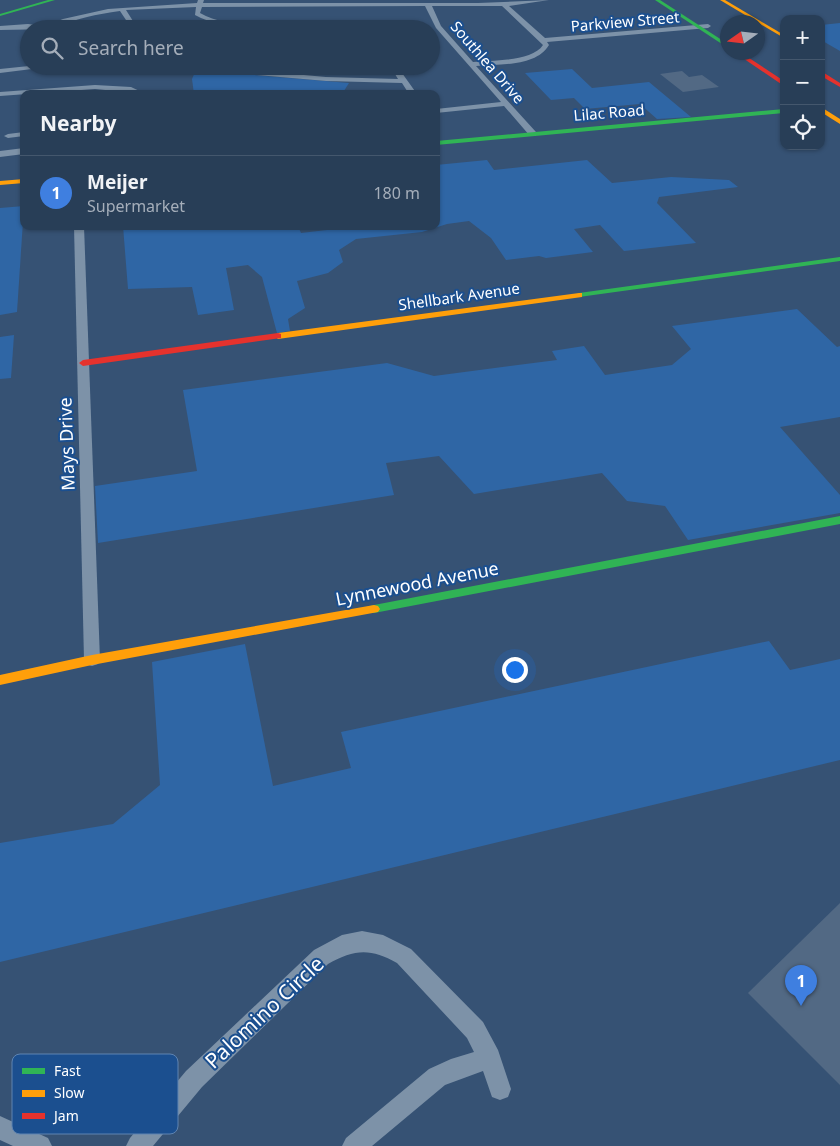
<!DOCTYPE html>
<html lang="en">
<head>
<meta charset="utf-8">
<style>
  body { margin:0; font-family:"Noto Sans",sans-serif; background:#344961; color:#f1f3f6 }
  .controls { position:absolute; right:15px; top:15px; display:grid; overflow:hidden; border-radius:10px; box-shadow:0 1px 4px #0004 }
  .controls button { width:45px; height:45px; display:grid; place-items:center; padding:0; border:0; border-bottom:1px solid #44576d; background:#283e57; color:#f1f3f6; font:25px sans-serif }
  .compass { position:absolute; left:720px; top:15px; width:45px; height:45px; border-radius:50%; background:#283e57; box-shadow:0 1px 4px #0004; rotate:256deg }
  .you { position:absolute; left:514px; top:669px; width:18px; height:18px; margin:-12px; border:4px solid #fff; border-radius:50%; background:#1a73e8; box-shadow:0 0 0 8px #1a73e833 }
  .badge { display:grid; place-items:center; width:32px; height:32px; border-radius:50%; background:#b9c2ce; color:#fff; font-size:16px; font-weight:700 }
  .pin { position:absolute; translate:-50% -41px; filter:drop-shadow(0 1px 2px #0008) }
  .pin::after { content:''; position:absolute; top:26px; width:18px; height:15px; background:inherit; clip-path:polygon(0 0,100% 0,50% 100%) }
  .list { margin:0; padding:0; list-style:none }
  h2 { display:flex; justify-content:space-between; align-items:center; height:65px; margin:0; padding:0 20px; font-size:21px }
  h2 small { font-size:16px; font-weight:400; color:#a5aeba }
  .list li { display:grid; grid-template-columns:32px 1fr auto; gap:15px; align-items:center; box-sizing:border-box; height:75px; padding:0 20px; border-top:1px solid #44576d }
  .list b { display:block; font-size:19px; white-space:nowrap }
  .list p { margin:0; font-size:16px; white-space:nowrap; color:#a5aeba }
  .list em { font-size:16px; font-style:normal; color:#a5aeba }
  .icon { flex:none; width:28px; height:28px; fill:none; stroke:currentColor; stroke-width:2; stroke-linecap:round; stroke-linejoin:round }
  .map { position:relative; flex:none; width:840px; height:1146px; overflow:hidden }
  .search { position:absolute; background:#283e57; box-shadow:0 1px 4px #0004; left:20px; top:20px; width:420px; height:55px; display:flex; align-items:center; gap:12px; box-sizing:border-box; padding:0 18px; border-radius:28px; color:#a5aeba; font-size:19px }
  .panel { position:absolute; background:#283e57; box-shadow:0 1px 4px #0004; left:20px; top:90px; width:420px; height:140px; border-radius:10px }
  .map>svg:first-child { display:block }
</style>
</head>
<body>
<div class="map">
<svg width="840" height="1146" viewBox="0 0 840 1146">
  <rect width="100%" height="100%" fill="#365274"/>
  <g fill="#2f66a5">
    <path d="M 840,23 L 840,51 L 821,40 L 821,25 Z"/>
    <path d="M 572,69 L 592,88 L 649,82 L 691,117 L 657,119 L 640,104 L 585,109 L 574,98 L 551,100 L 525,73 Z"/>
    <path d="M 196,70 L 349,83 L 342,94 L 194,94 L 192,79 Z"/>
    <path d="M 487,160 L 494,170 L 587,160 L 612,183 L 671,177 L 729,180 L 738,187 L 659,197 L 657,203 L 696,243 L 624,251 L 600,225 L 574,229 L 593,252 L 546,258 L 539,256 L 506,260 L 491,238 L 469,221 L 447,224 L 422,232 L 356,239 L 339,250 L 343,262 L 328,273 L 297,281 L 305,308 L 288,319 L 290,331 L 277,333 L 262,277 L 248,265 L 226,268 L 234,310 L 198,315 L 192,287 L 128,289 L 123,226 L 298,226 L 301,233 L 361,226 L 436,226 L 436,165 Z"/>
    <path d="M 24,206 L 17,312 L 0,315 L 0,208 Z"/>
    <path d="M 797,309 L 837,347 L 840,346 L 840,417 L 780,427 L 840,495 L 840,513 L 688,540 L 665,506 L 627,501 L 602,473 L 474,494 L 439,456 L 386,463 L 394,495 L 98,543 L 95,486 L 197,471 L 183,390 L 387,363 L 434,376 L 557,360 L 552,351 L 584,346 L 605,375 L 672,365 L 691,349 L 672,326 Z"/>
    <path d="M 14,335 L 11,378 L 0,379 L 0,337 Z"/>
    <path d="M 769,641 L 790,670 L 840,659 L 840,760 L 0,962 L 0,843 L 113,824 L 160,785 L 152,662 L 245,644 L 273,786 L 351,768 L 341,732 Z"/>
  </g>
  <g fill="#526984">
    <path d="M 682,71 L 689,77 L 702,75 L 719,87 L 683,92 L 660,74 Z"/>
    <path d="M 840,903 L 840,1085 L 748,993 Z"/>
  </g>
  <g fill="none" stroke-linecap="round" stroke-linejoin="round">
    <g fill="#7d92a8" fill-rule="evenodd">
      <path d="M 198,0 L 204,0 L 203,3 L 478,3 L 549,0 L 509,6 L 545,38 L 708,24 L 711,26 L 708,28 L 547,42 L 549,45 C 536,67 499,64 476,66 L 536,132 L 536,136 L 530,136 L 504,106 L 436,113 L 436,109 L 501,102 L 436,28 L 425,6 L 202,7 L 200,13 C 230,30 281,25 315,26 C 324,26 337,24 345,29 C 304,29 230,35 195,15 L 196,7 L 126,10 L 138,29 L 132,29 L 120,11 C 97,14 75,19 53,28 L 54,29 L 0,30 L 0,26 L 28,24 L 45,26 L 63,19 L 108,9 L 197,3 ZM 432,6 L 502,6 L 543,45 C 532,62 491,60 473,62 L 441,26 Z"/>
      <path d="M 29,66 L 56,66 L 0,73 L 0,69 Z"/>
      <path d="M 172,66 L 203,66 L 326,77 L 398,79 L 390,66 L 397,66 L 417,94 L 409,94 L 402,83 L 326,81 L 175,68 Z"/>
      <path d="M 95,85 L 131,87 L 146,94 L 95,89 L 0,96 L 0,92 Z"/>
      <path d="M 24,132 L 24,136 L 8,138 L 4,136 L 8,134 Z"/>
      <path d="M 24,148 L 24,154 L 0,157 L 0,151 Z"/>
      <path d="M 74,226 L 84,226 L 100,660 L 98,664 L 92,666 L 86,664 L 84,660 Z"/>
      <path d="M 362,931 L 383,935 L 411,949 L 483,1022 L 498,1050 L 511,1089 L 508,1097 L 500,1100 L 492,1097 L 483,1071 L 445,1085 L 372,1146 L 342,1146 L 346,1138 L 429,1069 L 451,1059 L 474,1052 L 467,1038 L 397,963 C 371,948 354,949 328,964 L 202,1087 L 153,1146 L 126,1146 L 130,1138 L 186,1071 L 314,950 L 342,935 Z"/>
      <path d="M 0,1116 L 48,1138 L 52,1146 L 13,1146 L 0,1140 Z"/>
    </g>
    <g fill="#30b455" fill-rule="evenodd">
      <path d="M 48,0 L 55,0 L 0,16 L 0,14 Z"/>
      <path d="M 655,0 L 660,0 L 728,44 L 728,48 Z"/>
      <path d="M 784,109 L 784,113 L 436,145 L 436,141 Z"/>
      <path d="M 840,257 L 840,261 L 579,297 L 575,295 L 579,293 Z"/>
      <path d="M 840,516 L 840,524 L 374,613 L 370,612 L 368,609 L 370,606 L 374,605 Z"/>
    </g>
    <g fill="#ff9f0a" fill-rule="evenodd">
      <path d="M 720,0 L 725,0 L 784,35 L 784,38 Z"/>
      <path d="M 821,107 L 840,119 L 840,124 L 821,112 Z"/>
      <path d="M 24,179 L 24,183 L 0,185 L 0,181 Z"/>
      <path d="M 579,293 L 582,293 L 582,297 L 278,339 L 274,336 L 278,333 Z"/>
      <path d="M 374,605 L 378,606 L 380,609 L 378,612 L 92,665 L 0,685 L 0,675 L 92,655 Z"/>
    </g>
    <g fill="#e5322d" fill-rule="evenodd">
      <path d="M 734,52 L 740,52 L 784,81 L 784,86 Z"/>
      <path d="M 821,71 L 840,83 L 840,87 L 821,76 Z"/>
      <path d="M 278,333 L 281,334 L 281,338 L 83,366 L 79,363 L 83,360 Z"/>
    </g>
  </g>
  <g text-anchor="middle" dominant-baseline="central" stroke-width="4" stroke-linejoin="round" paint-order="stroke">
    <g font-size="15" fill="#fff" stroke="#1b4f8f">
      <text transform="translate(625 21) rotate(-5)">Parkview Street</text>
      <text transform="translate(488 62) rotate(49)">Southlea Drive</text>
      <text transform="translate(609 112) rotate(-5)">Lilac Road</text>
      <text transform="translate(459 296) rotate(-8)">Shellbark Avenue</text>
    </g>
    <g font-size="18" fill="#fff" stroke="#1b4f8f">
      <text transform="translate(66 444) rotate(-92)">Mays Drive</text>
      <text transform="translate(417 583) rotate(-11)">Lynnewood Avenue</text>
    </g>
    <g font-size="21" fill="#fff" stroke="#1b4f8f">
      <text transform="translate(264 1012) rotate(-43)">Palomino Circle</text>
    </g>
  </g>
  <rect x="12" y="1054" width="166" height="80" rx="8" fill="#1b4f8f" stroke="#5f84b1" stroke-width="1"/>
  <rect x="22" y="1068" width="23" height="6" fill="#30b455"/>
  <rect x="22" y="1090" width="23" height="7" fill="#ff9f0a"/>
  <rect x="22" y="1113" width="23" height="6" fill="#e5322d"/>
  <g font-size="14" fill="#fff">
    <text x="54" y="1076">Fast</text>
    <text x="54" y="1098">Slow</text>
    <text x="54" y="1121">Jam</text>
  </g>
</svg>
<div class="controls">
<button>+</button>
<button>−</button>
<button><svg class="icon" aria-label="locate" viewBox="0 0 24 24"><circle cx="12" cy="12" r="6"/><path d="M12 2v4M12 18v4M2 12h4M18 12h4"/></svg></button>
</div>
<svg class="compass" viewBox="-18 -18 36 36"><path d="M0-13l5 13h-10z" fill="#e53935"/><path d="M0 13l5-13h-10z" fill="#a5aeba"/></svg>
<div class="you"></div>
<div class="pin badge" style="left:801px;top:1006px;background:#3f7fe0">1</div>
<div class="search"><svg class="icon" aria-label="search" viewBox="0 0 24 24"><circle cx="10" cy="10" r="6"/><path d="M15 15l6 6"/></svg>Search here</div>
<section class="panel">
<h2>Nearby<small></small></h2>
<ul class="list">
<li><span class="badge" style="background:#3f7fe0">1</span><div><b>Meijer</b><p>Supermarket</p></div><em>180 m</em></li>
</ul>
</section>
</div>
</body>
</html>
